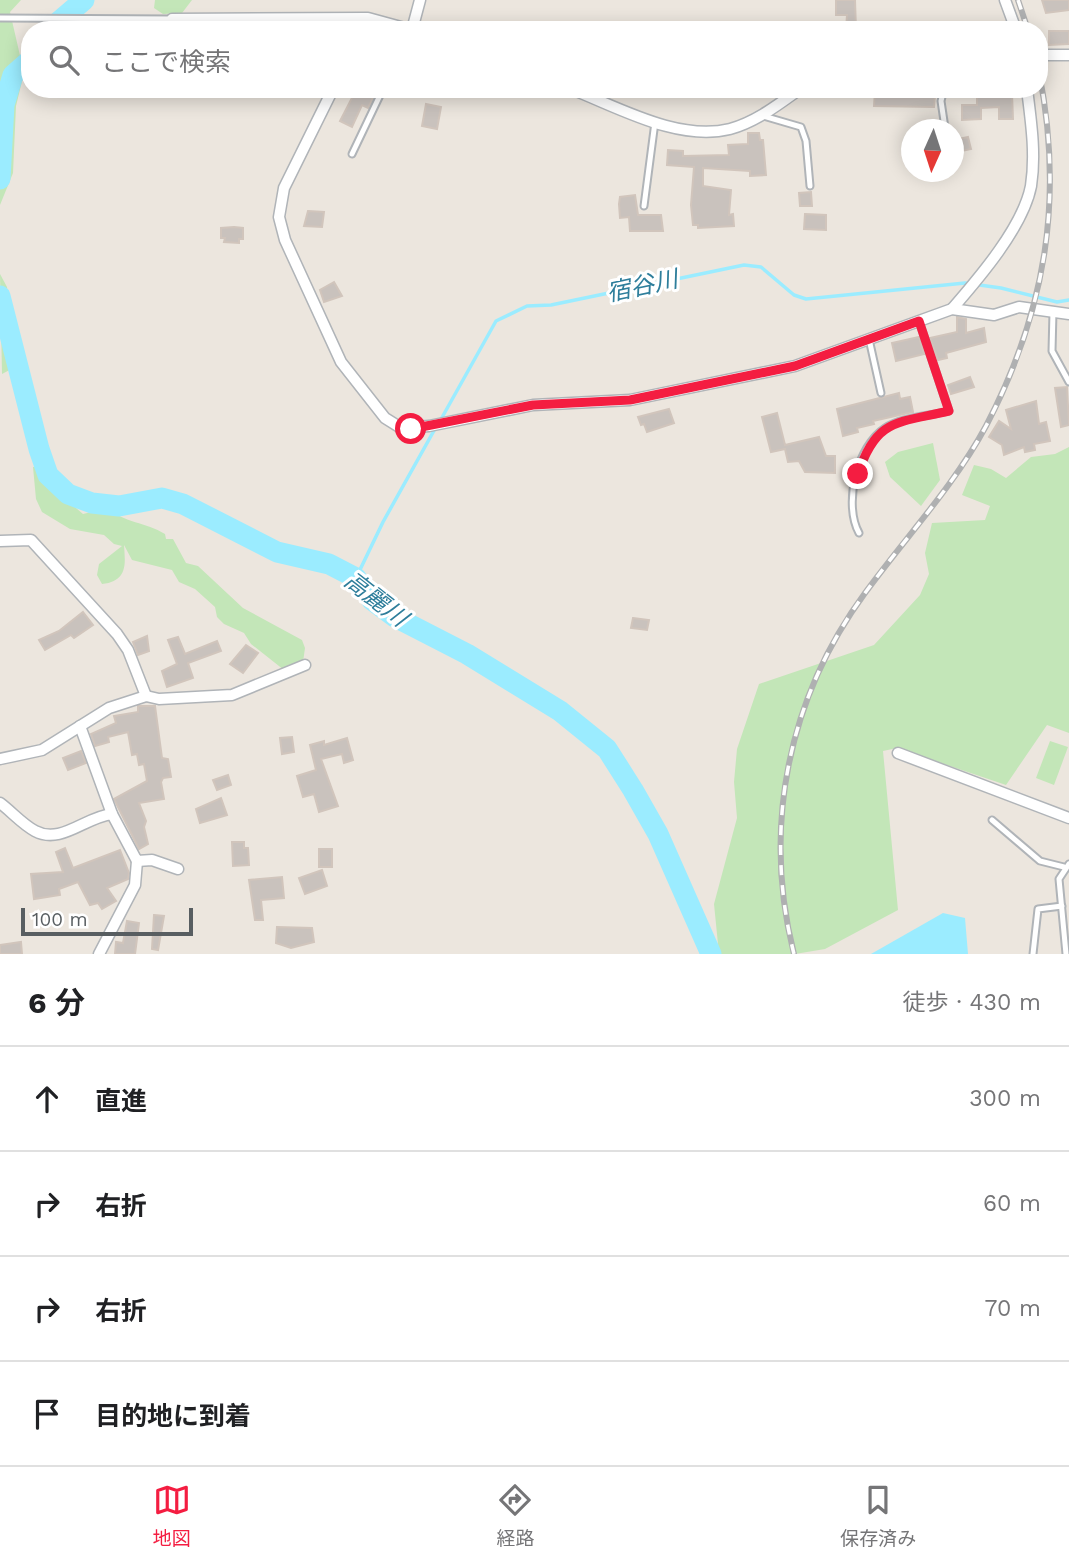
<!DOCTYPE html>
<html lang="ja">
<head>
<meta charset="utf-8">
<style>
  body { margin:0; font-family:"Work Sans","Noto Sans JP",sans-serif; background:#f6f6f6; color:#202124 }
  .compass { position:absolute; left:901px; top:119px; width:63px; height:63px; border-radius:50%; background:#fff; box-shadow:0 4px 18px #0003; rotate:183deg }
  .scale { position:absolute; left:21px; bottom:18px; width:172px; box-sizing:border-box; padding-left:7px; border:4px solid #585e61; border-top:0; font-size:19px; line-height:24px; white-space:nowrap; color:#585e61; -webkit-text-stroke:5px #fff; paint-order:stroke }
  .stop { position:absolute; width:21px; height:21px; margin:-16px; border:5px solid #f41d41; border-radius:50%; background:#fff }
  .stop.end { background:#f41d41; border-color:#fff; box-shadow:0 2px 7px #0008 }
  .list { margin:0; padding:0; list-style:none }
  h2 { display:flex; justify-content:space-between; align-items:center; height:91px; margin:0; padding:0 28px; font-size:30px }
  h2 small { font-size:23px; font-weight:400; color:#757577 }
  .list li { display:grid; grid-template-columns:46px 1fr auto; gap:21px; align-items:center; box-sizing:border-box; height:105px; padding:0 28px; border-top:2px solid #e0e0e0 }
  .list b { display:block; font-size:26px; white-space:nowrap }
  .list em { font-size:23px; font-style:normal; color:#757577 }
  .icon { flex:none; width:38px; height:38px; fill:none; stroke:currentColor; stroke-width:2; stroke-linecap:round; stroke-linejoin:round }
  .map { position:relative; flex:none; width:1069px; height:954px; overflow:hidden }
  .search { position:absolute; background:#fff; box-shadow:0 4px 18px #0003; left:21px; right:21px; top:21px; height:77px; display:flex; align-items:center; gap:18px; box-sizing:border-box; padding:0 24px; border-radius:28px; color:#757577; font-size:26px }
  .sheet { height:511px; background:#fff }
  nav { display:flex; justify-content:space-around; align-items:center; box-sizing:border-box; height:98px; border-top:2px solid #e0e0e0; background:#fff; font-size:19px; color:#757577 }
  nav a { display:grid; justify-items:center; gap:4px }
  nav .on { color:#f41d41 }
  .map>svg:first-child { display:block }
</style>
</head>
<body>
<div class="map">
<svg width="1069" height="954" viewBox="0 0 1069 954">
  <rect width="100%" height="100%" fill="#ece6de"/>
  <g fill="#c3e6b8">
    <path d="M 0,0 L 21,0 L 10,12 L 24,73 L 16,106 L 13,173 L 0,205 Z"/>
    <path d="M 155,0 L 192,0 L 182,13 L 163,14 L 154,8 Z"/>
    <path d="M 0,274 L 7,287 L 17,366 L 2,374 Z"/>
    <path d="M 933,443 L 940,480 L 921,506 L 890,477 L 885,462 L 898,452 Z"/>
    <path d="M 1069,447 L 1069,733 L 1047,725 L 1006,785 L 897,748 L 883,751 L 898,910 L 825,949 L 795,954 L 719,954 L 714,904 L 737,818 L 734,782 L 737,749 L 759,684 L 874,645 L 920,595 L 929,574 L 925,553 L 932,523 L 985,520 L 990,506 L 962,495 L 974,465 L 991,469 L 1006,478 L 1031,457 L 1055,454 Z"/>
    <path d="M 38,466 L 47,483 L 83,514 L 108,508 C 124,523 146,522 165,534 L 166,539 L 173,539 L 186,563 L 198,566 L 243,608 L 302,640 L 305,648 L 303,662 L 284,670 L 251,644 L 244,633 L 224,624 L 217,617 L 215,607 L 195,589 L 179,582 L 172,570 L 132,560 L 124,545 C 125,562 129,581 102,584 L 97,575 L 99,564 L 122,546 L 114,544 L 104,535 L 70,529 L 42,512 L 36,499 L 33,467 Z"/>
    <path d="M 1050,741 L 1068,747 L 1054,785 L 1036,778 Z"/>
  </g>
  <path fill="#9becff" d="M 943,913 L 965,918 L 968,954 L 871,954 Z"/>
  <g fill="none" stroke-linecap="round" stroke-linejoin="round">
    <g stroke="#9becff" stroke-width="3.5">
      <path d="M 440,421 L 496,321 L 527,306 L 551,305 L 744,265 L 761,267 L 794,295 L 806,299 L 965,283 L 1001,288 L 1057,302 L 1069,300"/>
      <path d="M 356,578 L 383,522 L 436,427"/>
    </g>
    <g stroke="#9becff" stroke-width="21">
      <path d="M 49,30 L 84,0"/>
      <path d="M 0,179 L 4,105 L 13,75 L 30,60"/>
      <path d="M 0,296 L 39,449 L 48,475 L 68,494 L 92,503 L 119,506 L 162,498 L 183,504 L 277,552 L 329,564 L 356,578 L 372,600 L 395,617 L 467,654 L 560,711 L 607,749 L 633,790 L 658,834 L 711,954"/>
    </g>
  </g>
  <g fill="#c9c2bd" stroke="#d1c5bc" stroke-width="2">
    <path d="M 836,0 L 855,0 L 856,30 L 846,30 L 847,15 L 836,15 Z"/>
    <path d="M 1042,0 L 1069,0 L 1069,10 L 1046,13 Z"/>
    <path d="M 1049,31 L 1069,31 L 1069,44 L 1049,45 Z"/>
    <path d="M 356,90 L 373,98 L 368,108 L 362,105 L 352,127 L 340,121 Z"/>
    <path d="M 875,91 L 935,96 L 934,107 L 874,106 Z"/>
    <path d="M 1012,94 L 1013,119 L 999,119 L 999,107 L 981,108 L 981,119 L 962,120 L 962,105 L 977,105 L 977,97 Z"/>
    <path d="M 426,104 L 441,107 L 437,129 L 422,126 Z"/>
    <path d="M 748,133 L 759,133 L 760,140 L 763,140 L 766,175 L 750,176 L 750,171 L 703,168 L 703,186 L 731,190 L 729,215 L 733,214 L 734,226 L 698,228 L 698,225 L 693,225 L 691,205 L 694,167 L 667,165 L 668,150 L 683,151 L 683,156 L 729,155 L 728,145 L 748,144 Z"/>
    <path d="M 968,137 L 971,149 L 956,152 L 954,140 Z"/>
    <path d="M 811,192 L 812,206 L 800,206 L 799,193 Z"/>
    <path d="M 635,195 L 638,215 L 661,215 L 663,231 L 630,231 L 629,217 L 620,218 L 619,204 L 620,197 Z"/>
    <path d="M 308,211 L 324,212 L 322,227 L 304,226 Z"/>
    <path d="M 805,214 L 826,215 L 826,230 L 804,229 Z"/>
    <path d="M 234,227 L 243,228 L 243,239 L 239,239 L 239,243 L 224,242 L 225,238 L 221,238 L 221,228 Z"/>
    <path d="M 334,282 L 342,296 L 324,302 L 320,290 Z"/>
    <path d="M 957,317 L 966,319 L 966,333 L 984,328 L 986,342 L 946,353 L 947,358 L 938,360 L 930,338 L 957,332 Z"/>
    <path d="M 919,337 L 924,354 L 896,361 L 892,343 Z"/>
    <path d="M 970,377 L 974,387 L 951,394 L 948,385 Z"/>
    <path d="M 1067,387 L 1069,425 L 1061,427 L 1055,388 Z"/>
    <path d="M 899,393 L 900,399 L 910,397 L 913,412 L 873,421 L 874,424 L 857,428 L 858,432 L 843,436 L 837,409 Z"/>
    <path d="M 1036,401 L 1039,424 L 1046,422 L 1050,441 L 1034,444 L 1035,450 L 1025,452 L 1024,447 L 1004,455 L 1002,445 L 989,437 L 999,421 L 1011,429 L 1006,410 Z"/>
    <path d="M 669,409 L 674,423 L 647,432 L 644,424 L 641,425 L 638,417 Z"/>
    <path d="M 777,413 L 785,445 L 819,437 L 826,456 L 835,456 L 835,473 L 805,472 L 799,461 L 788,462 L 785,449 L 771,452 L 762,417 Z"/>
    <path d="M 83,612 L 93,625 L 74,638 L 71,635 L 45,650 L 39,640 L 59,631 Z"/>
    <path d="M 633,618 L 649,620 L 647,630 L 631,628 Z"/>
    <path d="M 147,636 L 149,651 L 138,655 L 133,642 Z"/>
    <path d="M 178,637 L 185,654 L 217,641 L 221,651 L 188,663 L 193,678 L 167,687 L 162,671 L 177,664 L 168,640 Z"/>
    <path d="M 246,645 L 258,653 L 243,673 L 230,664 Z"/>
    <path d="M 138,706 L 155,706 L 162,758 L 168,759 L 171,777 L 163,778 L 161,782 L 164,799 L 139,803 L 146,821 L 144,827 L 148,844 L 139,849 L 114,799 L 147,781 L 144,764 L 139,765 L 137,754 L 132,755 L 128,732 L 108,737 L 109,742 L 95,746 L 91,734 L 116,723 L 114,716 L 138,712 Z"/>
    <path d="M 292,737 L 294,752 L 282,754 L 280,738 Z"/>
    <path d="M 347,738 L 353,760 L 344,763 L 342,754 L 321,759 L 338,806 L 319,812 L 314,794 L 303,797 L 297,776 L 316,770 L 310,745 L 324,741 L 324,745 Z"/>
    <path d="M 81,751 L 86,763 L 68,770 L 63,758 Z"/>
    <path d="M 228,775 L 231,785 L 217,790 L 213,780 Z"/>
    <path d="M 221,798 L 227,815 L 200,823 L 196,809 Z"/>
    <path d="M 232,842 L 244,842 L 244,848 L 248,848 L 249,865 L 233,866 Z"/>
    <path d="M 65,848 L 73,868 L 120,850 L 129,873 L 128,879 L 107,888 L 116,901 L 102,909 L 98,903 L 90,905 L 78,882 L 59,889 L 60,895 L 34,899 L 31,874 L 63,872 L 56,852 Z"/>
    <rect x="319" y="849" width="13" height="18"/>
    <path d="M 322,870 L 327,886 L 305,894 L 299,878 Z"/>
    <path d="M 282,877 L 284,898 L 261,900 L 263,920 L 255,920 L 249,880 Z"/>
    <path d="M 154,915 L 164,916 L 158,950 L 152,949 Z"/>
    <path d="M 127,921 L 139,923 L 135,954 L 115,954 L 116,942 L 123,943 Z"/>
    <path d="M 277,927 L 312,928 L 314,942 L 291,948 L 276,943 Z"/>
    <path d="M 21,942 L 22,954 L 0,954 L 0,945 Z"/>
  </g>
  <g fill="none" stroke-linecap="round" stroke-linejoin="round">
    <g stroke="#b0b4b8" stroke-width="9">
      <g id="service">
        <path d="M 0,18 L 172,19"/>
        <path d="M 944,89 L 941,101 L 945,128"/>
        <path d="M 760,115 L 801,127 L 806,141 L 810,186"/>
        <path d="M 352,154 L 383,89"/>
        <path d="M 644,206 L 655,122"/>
        <path d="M 1053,312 L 1052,351 L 1069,382"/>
        <path d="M 869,339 L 881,393"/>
        <path d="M 859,533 C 843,504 857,446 885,428 C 902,417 930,416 949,411 L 919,321"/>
        <path d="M 992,820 L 1040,861 L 1064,867"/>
        <path d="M 1033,954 L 1038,909 L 1062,906"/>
        <path d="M 1066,954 L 1059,879 L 1069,864"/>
      </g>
    </g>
    <g stroke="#b0b4b8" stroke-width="13">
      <g id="minor">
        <path d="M 1005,0 L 1016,30"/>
        <path d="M 172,19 L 368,18 L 412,30"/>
        <path d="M 412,30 L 420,0"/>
        <path d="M 1039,55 L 1069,55"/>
        <path d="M 333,89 L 284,188 L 279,217 L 285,240 L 341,362 L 385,418 L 401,428 L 429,426 L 533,405 L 630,400 L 795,366 L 952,309 L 994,315 L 1019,307 L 1069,314"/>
        <path d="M 571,89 C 618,107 678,142 730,129 C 756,122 779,104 800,89"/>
        <path d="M 952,309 C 979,278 1023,227 1031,186 C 1036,154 1031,121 1027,89"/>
        <path d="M 0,541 L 31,540 L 117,634 L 128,650 L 146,696"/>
        <path d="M 80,726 L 112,814 L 137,861 L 152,860 L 178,869"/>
        <path d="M 898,753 L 1069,818"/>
        <path d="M 0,759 L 42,750 L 109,708 L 146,696 L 159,699 L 232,695 L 305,665"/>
        <path d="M 0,803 C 12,812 22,824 35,831 C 61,845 85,817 112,814"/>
        <path d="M 99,954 L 135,885 L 137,861"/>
      </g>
    </g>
    <use href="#service" stroke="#fff" stroke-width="5"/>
    <use href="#minor" stroke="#fff" stroke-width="10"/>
    <g stroke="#afb0b1" stroke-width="6">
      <g id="rail">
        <path d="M 1018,0 L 1028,30"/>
        <path d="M 794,954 C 762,827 788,698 865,593 C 905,538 954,486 986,426 C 1046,311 1064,198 1039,72"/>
      </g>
    </g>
    <use href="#rail" stroke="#fff" stroke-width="3.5" stroke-dasharray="10" stroke-linecap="butt"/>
  </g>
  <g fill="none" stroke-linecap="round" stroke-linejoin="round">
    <path stroke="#f41d41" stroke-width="9" d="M 411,429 L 533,405 L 630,400 L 795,366 L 919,321 L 949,411 C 898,423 876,418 858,474"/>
  </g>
  <g text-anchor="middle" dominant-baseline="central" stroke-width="6" stroke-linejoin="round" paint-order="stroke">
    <g font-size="24" font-style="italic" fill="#2e7e9b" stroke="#fff">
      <text transform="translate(642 286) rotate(-12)">宿谷川</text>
      <text transform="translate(376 599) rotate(38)">高麗川</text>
    </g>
  </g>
</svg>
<svg class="compass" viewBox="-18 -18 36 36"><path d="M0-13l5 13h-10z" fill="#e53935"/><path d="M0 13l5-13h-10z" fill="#757577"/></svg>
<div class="scale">100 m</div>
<div class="stop" style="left:411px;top:429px"></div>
<div class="stop end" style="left:858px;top:474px"></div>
<div class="search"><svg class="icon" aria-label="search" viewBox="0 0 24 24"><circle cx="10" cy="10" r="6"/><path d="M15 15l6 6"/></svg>ここで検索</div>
</div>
<section class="sheet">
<h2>6 分<small>徒歩 · 430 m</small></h2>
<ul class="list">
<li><svg class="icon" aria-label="ahead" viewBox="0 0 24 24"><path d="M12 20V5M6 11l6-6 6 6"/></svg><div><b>直進</b></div><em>300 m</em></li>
<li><svg class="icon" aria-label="right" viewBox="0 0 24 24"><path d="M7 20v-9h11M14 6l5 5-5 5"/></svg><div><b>右折</b></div><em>60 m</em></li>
<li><svg class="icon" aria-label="right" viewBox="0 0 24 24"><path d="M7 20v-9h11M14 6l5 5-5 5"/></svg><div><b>右折</b></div><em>70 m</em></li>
<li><svg class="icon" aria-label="arrive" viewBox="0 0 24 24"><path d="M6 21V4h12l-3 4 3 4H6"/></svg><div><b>目的地に到着</b></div></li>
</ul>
</section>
<nav>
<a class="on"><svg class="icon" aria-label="map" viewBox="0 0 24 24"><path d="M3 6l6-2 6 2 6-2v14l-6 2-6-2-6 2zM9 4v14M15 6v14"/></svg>地図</a>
<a><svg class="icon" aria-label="directions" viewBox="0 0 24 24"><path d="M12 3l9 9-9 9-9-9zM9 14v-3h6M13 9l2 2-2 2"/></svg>経路</a>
<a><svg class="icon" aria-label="saved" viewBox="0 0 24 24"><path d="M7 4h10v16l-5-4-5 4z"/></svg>保存済み</a>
</nav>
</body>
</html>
